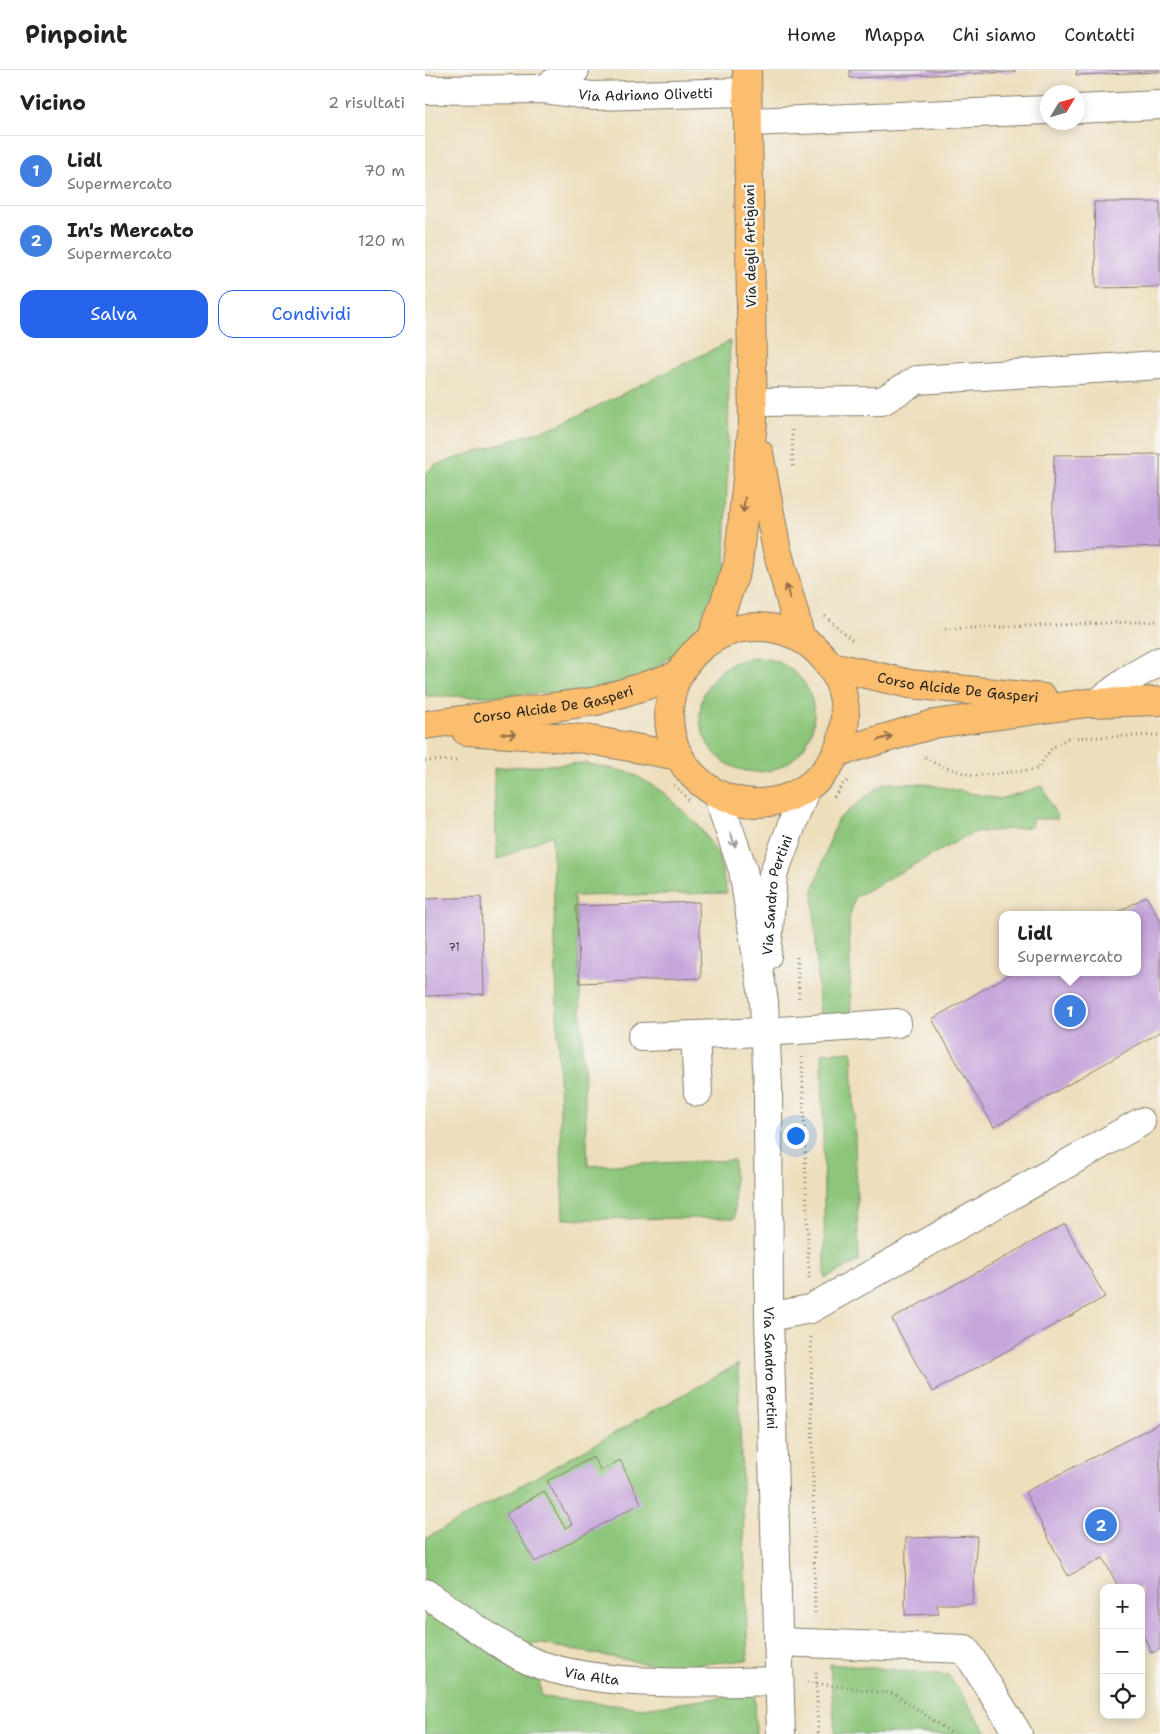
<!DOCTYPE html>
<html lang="it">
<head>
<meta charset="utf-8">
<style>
  body { margin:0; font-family:"Shantell Sans",sans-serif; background:#f2f2f2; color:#222 }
  .controls { position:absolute; right:15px; bottom:15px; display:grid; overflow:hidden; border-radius:10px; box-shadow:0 2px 12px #0003 }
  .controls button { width:45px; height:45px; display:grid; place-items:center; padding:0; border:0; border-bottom:1px solid #e0e0e0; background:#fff; color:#222; font:25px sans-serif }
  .compass { position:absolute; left:615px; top:15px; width:45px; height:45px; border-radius:50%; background:#fff; box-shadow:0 2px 12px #0003; rotate:52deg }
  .you { position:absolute; left:370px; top:1065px; width:18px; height:18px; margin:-12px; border:4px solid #fff; border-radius:50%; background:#1a73e8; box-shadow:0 0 0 8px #1a73e833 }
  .badge { display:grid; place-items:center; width:32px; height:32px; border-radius:50%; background:#2563eb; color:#fff; font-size:16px; font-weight:700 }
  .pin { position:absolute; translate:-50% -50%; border:2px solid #fff; box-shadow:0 1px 5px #0006 }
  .popup { position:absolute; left:574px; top:841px; width:142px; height:65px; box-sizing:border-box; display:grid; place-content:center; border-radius:10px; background:#fff; filter:drop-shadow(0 1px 4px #0005); font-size:16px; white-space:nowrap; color:#767676 }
  .popup b { font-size:19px; color:#222 }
  .popup::after { content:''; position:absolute; left:50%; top:100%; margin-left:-10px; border:10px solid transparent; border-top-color:#fff }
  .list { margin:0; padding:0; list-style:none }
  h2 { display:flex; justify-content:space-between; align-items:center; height:65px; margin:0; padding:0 20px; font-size:21px }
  h2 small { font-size:16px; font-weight:400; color:#767676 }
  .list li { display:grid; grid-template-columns:32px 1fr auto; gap:15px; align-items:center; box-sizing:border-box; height:70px; padding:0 20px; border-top:1px solid #e0e0e0 }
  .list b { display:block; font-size:19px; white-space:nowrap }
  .list p { margin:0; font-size:16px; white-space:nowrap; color:#767676 }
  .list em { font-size:16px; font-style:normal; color:#767676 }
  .actions { display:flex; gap:10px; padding:15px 20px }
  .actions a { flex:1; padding:11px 0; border:1px solid #2563eb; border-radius:15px; text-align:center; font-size:18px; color:#2563eb }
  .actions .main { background:#2563eb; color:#fff }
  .icon { flex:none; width:28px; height:28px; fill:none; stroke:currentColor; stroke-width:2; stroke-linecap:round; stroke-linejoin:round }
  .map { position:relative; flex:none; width:735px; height:1664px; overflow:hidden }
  header { display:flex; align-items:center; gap:30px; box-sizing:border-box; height:70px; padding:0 25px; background:#fff; border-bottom:1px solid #e0e0e0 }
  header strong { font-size:24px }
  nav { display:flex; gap:28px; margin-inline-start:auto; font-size:18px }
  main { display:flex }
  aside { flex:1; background:#fff }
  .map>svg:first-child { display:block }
</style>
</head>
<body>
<header>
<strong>Pinpoint</strong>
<nav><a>Home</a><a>Mappa</a><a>Chi siamo</a><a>Contatti</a></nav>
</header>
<main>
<aside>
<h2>Vicino<small>2 risultati</small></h2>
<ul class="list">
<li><span class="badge" style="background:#3f7fe0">1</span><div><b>Lidl</b><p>Supermercato</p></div><em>70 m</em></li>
<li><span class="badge" style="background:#3f7fe0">2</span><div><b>In's Mercato</b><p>Supermercato</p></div><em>120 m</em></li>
</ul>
<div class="actions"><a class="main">Salva</a><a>Condividi</a></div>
</aside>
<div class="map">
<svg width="735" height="1664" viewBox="0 0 735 1664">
  <rect width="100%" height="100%" fill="#f6f6f2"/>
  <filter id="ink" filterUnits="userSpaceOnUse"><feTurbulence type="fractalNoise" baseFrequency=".02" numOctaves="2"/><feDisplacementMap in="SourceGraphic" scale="10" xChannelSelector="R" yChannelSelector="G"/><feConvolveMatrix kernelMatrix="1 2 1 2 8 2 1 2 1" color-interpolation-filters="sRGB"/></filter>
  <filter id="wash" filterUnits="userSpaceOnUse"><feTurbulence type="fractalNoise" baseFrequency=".0096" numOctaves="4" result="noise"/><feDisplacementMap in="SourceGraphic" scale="20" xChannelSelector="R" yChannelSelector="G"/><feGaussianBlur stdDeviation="1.12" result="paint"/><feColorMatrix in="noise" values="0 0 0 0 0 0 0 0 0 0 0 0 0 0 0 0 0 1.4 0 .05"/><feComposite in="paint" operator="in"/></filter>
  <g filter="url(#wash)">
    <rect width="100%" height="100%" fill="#eddebc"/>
    <g fill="#8dc67a" stroke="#54714b">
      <path d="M 305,271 L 300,505 L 272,564 L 218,610 L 163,621 L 67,626 L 0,626 L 0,404 L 10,395 L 134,355 Z"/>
      <circle cx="332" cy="645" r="57"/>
      <path d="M 159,693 L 207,703 L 239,723 L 273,755 L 293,784 L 302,823 L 148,826 L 151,836 L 163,1096 L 309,1090 L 310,1148 L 138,1149 L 127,765 L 72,790 L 69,698 Z"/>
      <path d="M 459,713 L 501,714 L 575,729 L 617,716 L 633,749 L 607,749 L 606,757 L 547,763 L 430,827 L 424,849 L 426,946 L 395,950 L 388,821 L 412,750 Z"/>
      <path d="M 427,981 L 434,1191 L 400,1208 L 397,983 Z"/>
      <path d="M 313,1294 L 323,1590 L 239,1597 L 107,1572 L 117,1627 L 217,1638 L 330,1623 L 331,1664 L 0,1664 L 0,1469 Z"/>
      <path d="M 405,1594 L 523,1605 L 563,1664 L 410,1664 Z"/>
    </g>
    <g id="blocks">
      <g fill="#c6a5db">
        <path d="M 425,0 L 590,0 L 590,2 L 425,8 Z"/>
        <path d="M 652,0 L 735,0 L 735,2 L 651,5 Z"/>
        <path d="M 669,132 L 735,132 L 735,217 L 671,218 Z"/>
        <path d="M 735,384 L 735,477 L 627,481 L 629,385 Z"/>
        <path d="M 721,826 L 735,850 L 735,962 L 569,1057 L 507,949 L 589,902 L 712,902 L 712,845 L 689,845 Z"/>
        <path d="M 56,827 L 59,924 L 0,926 L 0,829 Z"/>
        <path d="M 274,832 L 276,908 L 155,913 L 151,836 Z"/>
        <path d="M 640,1154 L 680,1227 L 507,1322 L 467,1249 Z"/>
        <path d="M 735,1353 L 735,1579 L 727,1583 L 716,1562 L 716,1518 L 694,1518 L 678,1488 L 643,1506 L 600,1422 Z"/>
        <path d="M 168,1387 L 176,1401 L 195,1390 L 216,1433 L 110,1492 L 81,1444 L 119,1421 L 140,1458 L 147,1454 L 122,1411 Z"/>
        <path d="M 552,1466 L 547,1534 L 512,1534 L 514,1544 L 480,1545 L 481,1468 Z"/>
      </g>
    </g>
  </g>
  <g filter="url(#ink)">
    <use href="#blocks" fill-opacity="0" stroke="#847d6c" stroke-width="1"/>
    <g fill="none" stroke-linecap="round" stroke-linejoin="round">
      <g stroke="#847d6c" stroke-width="30">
        <g id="minor">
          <path d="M 118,19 L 150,0"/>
          <path id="s1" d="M 0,20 L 118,19 L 168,26 L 322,22"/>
          <path d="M 652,39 L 735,35"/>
          <path d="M 323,52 L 622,40"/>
          <path d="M 328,332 L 457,331 L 492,310 L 735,295"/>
          <path d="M 672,633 L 707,607 L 735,591"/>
          <path id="s2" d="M 292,724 L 318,800 L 339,932 L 343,1017 L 344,1247 L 356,1664"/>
          <path id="s3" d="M 342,886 L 348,805 L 380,720"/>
          <path d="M 270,965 L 273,1022"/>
          <path d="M 217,967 C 303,964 387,960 472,953"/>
          <path d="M 344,1247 L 385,1239 L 716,1052"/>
          <path id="s4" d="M 0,1523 C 32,1544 62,1568 95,1586 C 155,1619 286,1613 354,1611"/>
          <path d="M 353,1572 L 540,1579 L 593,1664"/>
        </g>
      </g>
      <g stroke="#847d6c" stroke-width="30">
        <g id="major">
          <path d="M 334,383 L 351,476 L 376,569"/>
          <circle cx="332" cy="645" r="88"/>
          <path d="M 286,570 L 313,495 L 328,352 L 322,0"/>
          <path id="s5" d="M 406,596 L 485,614 L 618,628"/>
          <path id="s6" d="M 0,655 L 172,631 L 254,605"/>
          <path d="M 41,661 L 160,669 L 254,686"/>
          <path d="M 413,682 L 509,654 L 662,633 L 735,631"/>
        </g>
      </g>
      <g stroke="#847d6c" stroke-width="3" stroke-dasharray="1 4" stroke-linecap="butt">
        <path d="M 367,360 L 368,399"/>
        <path d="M 400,546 L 427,570"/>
        <path d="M 520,559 L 735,551"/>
        <path d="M 500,687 L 511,694 L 548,706 L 612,699 L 627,678 L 643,668 L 735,665"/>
        <path d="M 0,691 L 34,690"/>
        <path d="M 249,715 L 264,730"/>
        <path d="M 409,727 L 418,714 L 424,710"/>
        <path d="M 372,887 L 374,931"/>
        <path d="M 377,987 L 384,1208"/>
        <path d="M 386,1267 L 390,1546"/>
        <path d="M 391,1602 L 393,1664"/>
        <path d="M 382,1612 L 470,1624 L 528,1664"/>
      </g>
      <use href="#minor" stroke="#fff" stroke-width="28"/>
      <use href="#major" stroke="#fbbd6e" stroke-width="28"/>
    </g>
    <defs><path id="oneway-shaft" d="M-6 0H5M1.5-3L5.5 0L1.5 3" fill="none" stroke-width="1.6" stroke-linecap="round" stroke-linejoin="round" transform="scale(1.25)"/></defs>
    <g stroke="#8c6c45">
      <use href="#oneway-shaft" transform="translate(319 435) rotate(96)"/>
      <use href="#oneway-shaft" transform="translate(363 522) rotate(-105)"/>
      <use href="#oneway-shaft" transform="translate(84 664) rotate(4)"/>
      <use href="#oneway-shaft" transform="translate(460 668) rotate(-16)"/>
    </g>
    <use stroke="#999" href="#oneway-shaft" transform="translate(308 770) rotate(72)"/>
  </g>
  <g text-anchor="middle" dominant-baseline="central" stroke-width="5" stroke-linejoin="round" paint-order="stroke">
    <g font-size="11" fill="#463e4c">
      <text x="29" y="877">71</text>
    </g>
    <g font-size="14" fill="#1c1c1c" stroke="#f6f6f2">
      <text stroke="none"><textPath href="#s1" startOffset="221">Via Adriano Olivetti</textPath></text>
      <text transform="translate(325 176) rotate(-91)">Via degli Artigiani</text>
      <text stroke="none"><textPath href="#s5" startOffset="129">Corso Alcide De Gasperi</textPath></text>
      <text stroke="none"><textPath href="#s6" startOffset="130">Corso Alcide De Gasperi</textPath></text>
      <text stroke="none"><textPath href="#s3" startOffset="62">Via Sandro Pertini</textPath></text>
      <text stroke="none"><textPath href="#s2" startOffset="580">Via Sandro Pertini</textPath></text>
      <text stroke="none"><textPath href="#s4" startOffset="189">Via Alta</textPath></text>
    </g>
  </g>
</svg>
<div class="controls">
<button>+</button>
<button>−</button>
<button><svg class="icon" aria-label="locate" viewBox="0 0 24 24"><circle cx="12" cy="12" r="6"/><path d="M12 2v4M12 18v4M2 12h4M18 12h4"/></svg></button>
</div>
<svg class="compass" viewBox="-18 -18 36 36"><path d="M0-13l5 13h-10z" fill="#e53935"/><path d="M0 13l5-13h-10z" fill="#767676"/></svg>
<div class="you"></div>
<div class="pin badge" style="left:645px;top:941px;background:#3f7fe0">1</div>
<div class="popup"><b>Lidl</b>Supermercato</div>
<div class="pin badge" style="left:676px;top:1455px;background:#3f7fe0">2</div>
</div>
</main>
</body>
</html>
